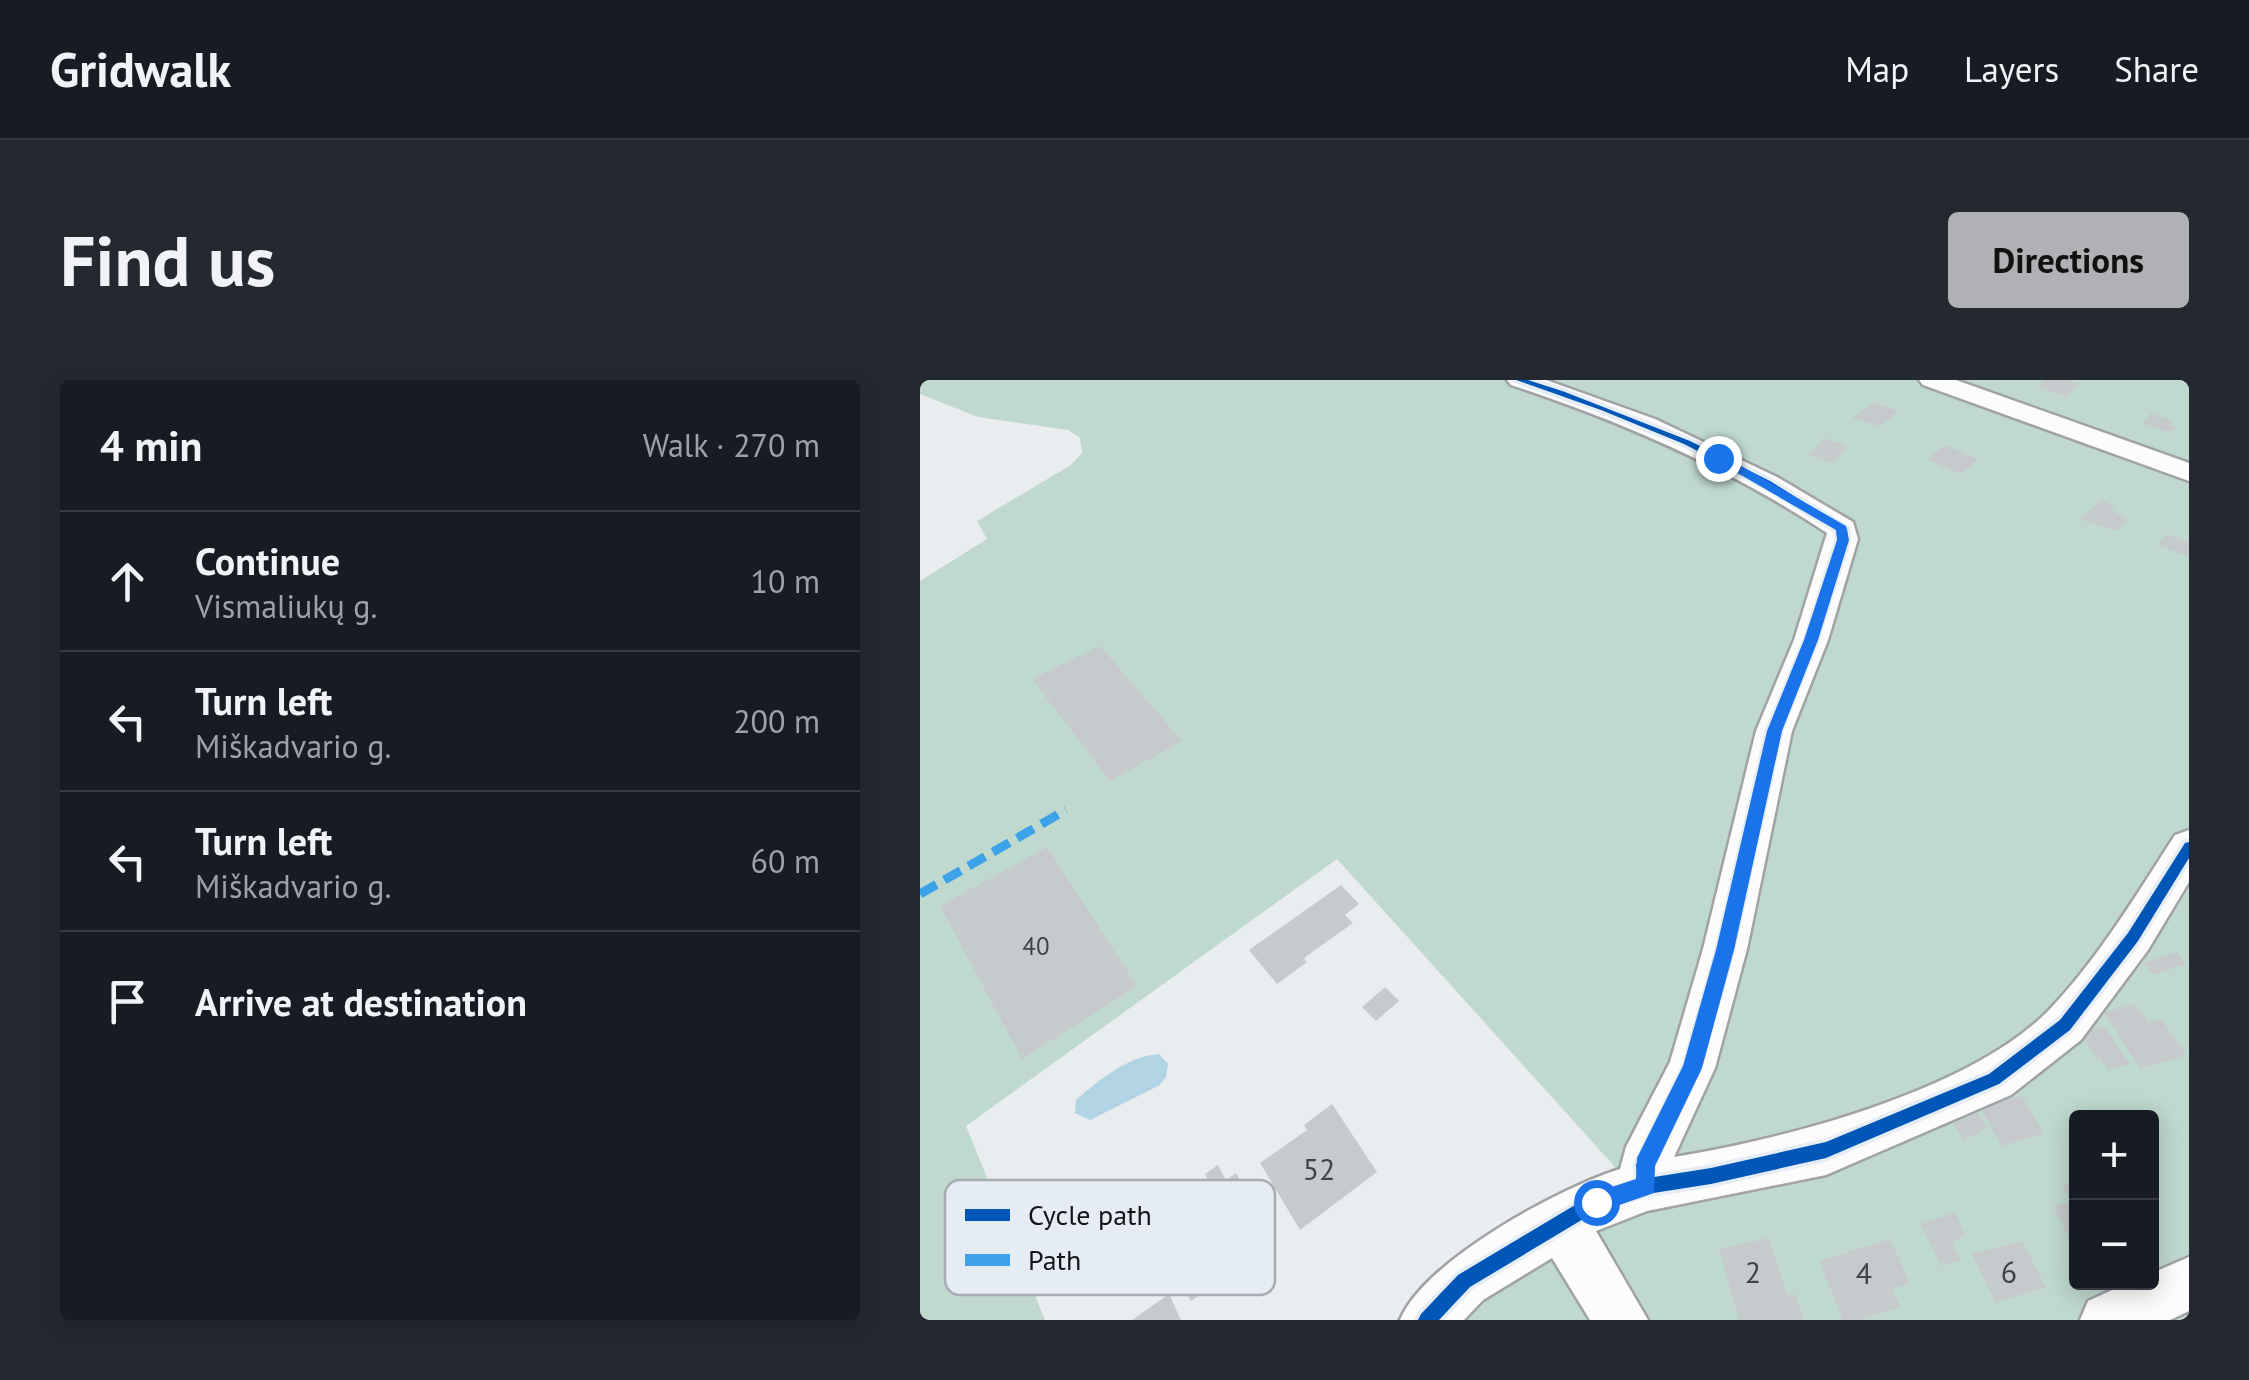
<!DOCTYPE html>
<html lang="en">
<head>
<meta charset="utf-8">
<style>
  body { margin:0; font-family:"PT Sans",sans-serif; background:#242831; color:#f1f3f6 }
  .controls { position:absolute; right:30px; bottom:30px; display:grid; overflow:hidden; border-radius:10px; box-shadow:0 5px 25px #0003 }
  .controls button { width:90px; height:90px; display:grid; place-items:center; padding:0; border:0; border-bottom:2px solid #363941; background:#171b24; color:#f1f3f6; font:50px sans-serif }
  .stop { position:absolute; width:30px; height:30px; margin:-22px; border:8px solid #1a73e8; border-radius:50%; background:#fff }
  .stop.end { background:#1a73e8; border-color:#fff; box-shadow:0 2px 10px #0008 }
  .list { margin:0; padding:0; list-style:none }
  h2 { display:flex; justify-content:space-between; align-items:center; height:130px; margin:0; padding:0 40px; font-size:42px }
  h2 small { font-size:32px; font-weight:400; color:#9ea1a6 }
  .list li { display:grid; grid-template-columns:65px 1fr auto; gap:30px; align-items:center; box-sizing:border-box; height:140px; padding:0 40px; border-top:2px solid #363941 }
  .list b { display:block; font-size:38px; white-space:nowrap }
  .list p { margin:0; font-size:32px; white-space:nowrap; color:#9ea1a6 }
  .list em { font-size:32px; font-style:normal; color:#9ea1a6 }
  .icon { flex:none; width:55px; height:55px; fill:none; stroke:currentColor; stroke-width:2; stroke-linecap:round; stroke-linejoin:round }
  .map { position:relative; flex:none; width:1269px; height:940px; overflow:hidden; border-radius:10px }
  header { display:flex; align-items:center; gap:60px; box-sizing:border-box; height:140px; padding:0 50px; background:#171b24; border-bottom:2px solid #363941 }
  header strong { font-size:48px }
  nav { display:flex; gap:55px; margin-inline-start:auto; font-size:35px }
  .intro { display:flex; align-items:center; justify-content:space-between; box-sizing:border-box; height:240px; padding:0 60px }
  h1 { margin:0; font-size:70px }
  .button { padding:25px 45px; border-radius:10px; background:#afb1b4; color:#111; font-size:35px; font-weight:700 }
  main { display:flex; gap:60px; padding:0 60px }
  aside { flex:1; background:#171b24; border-radius:10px; box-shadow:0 5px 25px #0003 }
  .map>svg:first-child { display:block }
</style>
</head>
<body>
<header>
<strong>Gridwalk</strong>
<nav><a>Map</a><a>Layers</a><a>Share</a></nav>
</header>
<div class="intro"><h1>Find us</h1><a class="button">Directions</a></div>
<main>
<aside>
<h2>4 min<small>Walk · 270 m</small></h2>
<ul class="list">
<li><svg class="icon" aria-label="ahead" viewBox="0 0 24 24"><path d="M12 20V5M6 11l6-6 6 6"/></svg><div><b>Continue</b><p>Vismaliukų g.</p></div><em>10 m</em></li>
<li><svg class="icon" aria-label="left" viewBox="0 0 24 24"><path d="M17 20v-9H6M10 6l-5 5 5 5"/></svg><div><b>Turn left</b><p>Miškadvario g.</p></div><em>200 m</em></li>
<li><svg class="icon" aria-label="left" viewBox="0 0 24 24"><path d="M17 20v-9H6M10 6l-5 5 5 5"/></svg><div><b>Turn left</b><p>Miškadvario g.</p></div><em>60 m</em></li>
<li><svg class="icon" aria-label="arrive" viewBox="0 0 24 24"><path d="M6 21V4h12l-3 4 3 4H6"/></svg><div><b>Arrive at destination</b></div></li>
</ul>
</aside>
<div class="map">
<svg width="1269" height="940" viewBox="0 0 1269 940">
  <rect width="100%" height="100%" fill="#eaedf0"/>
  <path fill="#bfd9ce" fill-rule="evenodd" d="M 0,0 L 1269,0 L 1269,940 L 476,940 L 518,898 L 695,787 L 417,479 L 46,746 L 125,940 L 0,940 L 0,201 L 67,159 L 57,141 L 151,85 L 162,73 L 160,58 L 148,50 L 58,37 L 0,14 ZM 1156,738 L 1232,738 L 1232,902 L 1156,902 Z"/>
  <path fill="#b0d4e3" d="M 239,674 L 248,684 L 246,697 L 240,705 L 170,740 L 155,733 L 156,720 C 179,700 208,676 239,674 Z"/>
  <g fill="#c7cacc">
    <path d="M 1124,0 L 1149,0 L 1159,3 L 1147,17 L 1118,7 Z"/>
    <path d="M 955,22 L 979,32 L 959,46 L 932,38 Z"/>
    <path d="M 1231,33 L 1253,41 L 1250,45 L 1256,47 L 1251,53 L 1223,43 Z"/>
    <path d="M 904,58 L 928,66 L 913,83 L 888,75 Z"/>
    <path d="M 1025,65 L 1058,79 L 1041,94 L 1007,80 Z"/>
    <path d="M 1181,120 L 1195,126 L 1190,130 L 1209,139 L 1197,151 L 1159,139 Z"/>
    <path d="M 1246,154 L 1269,162 L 1269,177 L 1238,165 Z"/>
    <path d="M 180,266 L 262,361 L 190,401 L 112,299 Z"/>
    <path d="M 127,467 L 217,606 L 102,679 L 20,526 Z"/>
    <path d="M 421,505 L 439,524 L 425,535 L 433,543 L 384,578 L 387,582 L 357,604 L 329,570 Z"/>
    <path d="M 1257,572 L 1266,584 L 1233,595 L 1224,583 Z"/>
    <path d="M 465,607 L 479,621 L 456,641 L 442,627 Z"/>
    <path d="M 1216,624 L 1228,642 L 1241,639 L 1267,675 L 1220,689 L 1184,632 Z"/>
    <path d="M 1184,646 L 1210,684 L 1188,690 L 1180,679 L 1176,680 L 1162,653 Z"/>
    <path d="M 1102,716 L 1124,754 L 1081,766 L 1060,726 Z"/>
    <path d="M 412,724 L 457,792 L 380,850 L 340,783 L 387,750 L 384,745 Z"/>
    <path d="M 1057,733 L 1067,748 L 1043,760 L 1033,744 Z"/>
    <path d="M 298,785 L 306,800 L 316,793 L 326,811 L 302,827 L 285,794 Z"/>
    <path d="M 1156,802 L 1156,872 L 1133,826 L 1151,822 L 1143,806 Z"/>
    <path d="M 1035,833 L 1046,856 L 1031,861 L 1041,880 L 1021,886 L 1000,844 Z"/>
    <path d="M 849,858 L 867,915 L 875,914 L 884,940 L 819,940 L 799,869 Z"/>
    <path d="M 970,859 L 990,903 L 972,909 L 980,927 L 939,940 L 923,940 L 899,881 Z"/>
    <path d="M 1102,861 L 1126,908 L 1075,922 L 1052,874 Z"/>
    <path d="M 303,870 L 313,890 L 271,921 L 261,900 Z"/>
    <path d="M 249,914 L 261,940 L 212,940 Z"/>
  </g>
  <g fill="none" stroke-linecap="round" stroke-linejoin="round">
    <g stroke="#a0a2a5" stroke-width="5">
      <g id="minor">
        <path d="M 587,0 L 626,0 L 735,39 L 857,97 L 933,142 L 938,159 L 908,260 L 872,351 L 827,569 L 795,688 L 754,777 C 865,759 1052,711 1131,628 C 1179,577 1217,514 1255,455 L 1269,450 L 1269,502 L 1228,570 L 1161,660 L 1091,715 L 906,795 L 727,831 L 676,851 L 728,940 L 670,940 L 632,878 L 563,920 L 544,940 L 480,940 C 504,881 639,808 700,789 L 706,767 L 750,682 L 783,569 L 836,351 L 874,260 L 907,153 C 809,88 703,42 591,5 Z"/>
        <path d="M 999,0 L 1036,0 L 1269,83 L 1269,101 L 1003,5 Z"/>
        <path d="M 1269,877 L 1269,931 L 1250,940 L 1160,940 L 1168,921 L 1210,902 L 1232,902 L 1232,893 Z"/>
      </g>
    </g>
    <use href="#minor" fill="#fcfcfd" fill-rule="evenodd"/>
    <path stroke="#3da2ea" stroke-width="9" stroke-dasharray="19 9" stroke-linecap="butt" d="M 0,514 L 146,430"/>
    <g stroke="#e6ecf4" stroke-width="7">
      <path id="cycleway" d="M 596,0 L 608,0 L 645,12 L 770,61 L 850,101 L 927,149 L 928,159 L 896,260 L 860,351 L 812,569 L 779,688 L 732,786 L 734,797 L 791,788 L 906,762 L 1069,694 L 1140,640 L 1208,553 L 1265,463 L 1269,462 L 1269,478 L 1218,561 L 1150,650 L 1079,704 L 906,778 L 791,804 L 727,814 L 680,829 L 550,907 L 519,940 L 498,940 L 501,934 L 538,895 L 670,816 L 718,801 L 716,785 L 765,686 L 798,569 L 848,351 L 886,260 L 918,159 L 917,150 L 843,105 L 764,64 L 681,30 Z"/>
    </g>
    <use href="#cycleway" fill="#0057b8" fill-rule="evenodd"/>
  </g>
  <path fill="#1a73e8" d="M 795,75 L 802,75 L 926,146 L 929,160 L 898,260 L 862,351 L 814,570 L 782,688 L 735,786 L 734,813 L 676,833 L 668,830 L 665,822 L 668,815 L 716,799 L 717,778 L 763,686 L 796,570 L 847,351 L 884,260 L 917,160 L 916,150 L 795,80 Z"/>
  <g text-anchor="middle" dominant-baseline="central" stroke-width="9" stroke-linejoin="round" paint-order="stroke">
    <g font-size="25" fill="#404245">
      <text x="116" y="566">40</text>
    </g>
    <g font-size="30" fill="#404245">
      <text x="399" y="788">52</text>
      <text x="833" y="891">2</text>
      <text x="1089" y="891">6</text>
      <text x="944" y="892">4</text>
    </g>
  </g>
  <rect x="25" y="800" width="330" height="115" rx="15" fill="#e6ecf4" stroke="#a7acb2" stroke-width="2.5"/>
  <rect x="45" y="829" width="45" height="12" fill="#0057b8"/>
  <rect x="45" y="874" width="45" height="12" fill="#3da2ea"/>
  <g font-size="28" fill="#131518">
    <text x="108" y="845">Cycle path</text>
    <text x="108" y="890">Path</text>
  </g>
</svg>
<div class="controls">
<button>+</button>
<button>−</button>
</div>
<div class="stop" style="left:676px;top:822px"></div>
<div class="stop end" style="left:798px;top:78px"></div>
</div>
</main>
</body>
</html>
